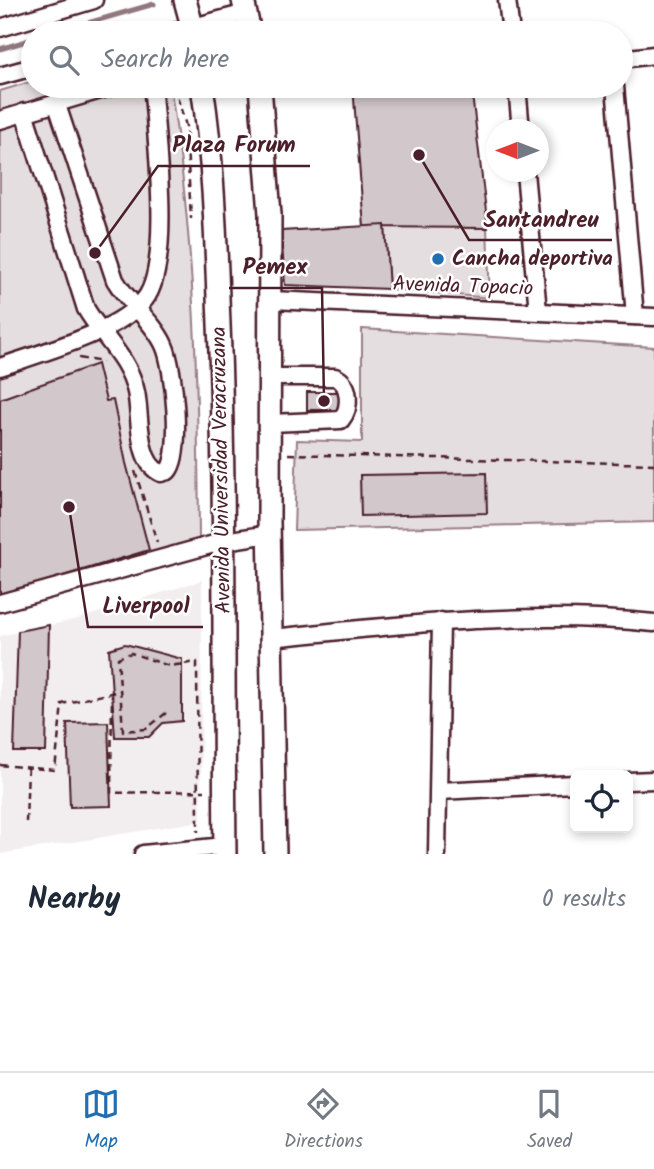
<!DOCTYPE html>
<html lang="en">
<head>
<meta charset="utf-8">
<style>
  body { margin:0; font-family:Kalam,sans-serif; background:#f6f6f7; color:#1f2937 }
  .controls { position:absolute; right:21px; bottom:21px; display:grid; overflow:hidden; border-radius:10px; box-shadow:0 4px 10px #0003 }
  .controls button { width:63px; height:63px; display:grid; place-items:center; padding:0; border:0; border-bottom:2px solid #e0e1e3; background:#fff; color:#1f2937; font:35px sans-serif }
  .compass { position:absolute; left:486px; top:119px; width:63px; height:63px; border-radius:50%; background:#fff; box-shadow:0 4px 10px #0003; rotate:270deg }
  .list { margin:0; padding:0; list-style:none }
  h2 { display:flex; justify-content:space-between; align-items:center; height:91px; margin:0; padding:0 28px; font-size:30px }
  h2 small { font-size:23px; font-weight:400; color:#747a83 }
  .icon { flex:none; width:38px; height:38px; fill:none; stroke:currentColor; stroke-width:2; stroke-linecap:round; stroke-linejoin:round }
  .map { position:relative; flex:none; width:654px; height:854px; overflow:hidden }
  .search { position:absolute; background:#fff; box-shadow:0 4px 10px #0003; left:21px; right:21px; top:21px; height:77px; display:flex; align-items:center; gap:18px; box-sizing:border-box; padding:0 24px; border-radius:38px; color:#747a83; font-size:26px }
  .sheet { height:217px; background:#fff }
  nav { display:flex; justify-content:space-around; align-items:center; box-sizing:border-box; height:98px; border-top:2px solid #e0e1e3; background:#fff; font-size:19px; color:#747a83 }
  nav a { display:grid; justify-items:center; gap:4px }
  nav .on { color:#1f6fb2 }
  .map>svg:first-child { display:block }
</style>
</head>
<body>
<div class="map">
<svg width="654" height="854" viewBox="0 0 654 854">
  <rect width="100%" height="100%" fill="#fff"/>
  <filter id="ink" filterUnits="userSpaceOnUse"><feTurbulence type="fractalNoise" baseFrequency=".0143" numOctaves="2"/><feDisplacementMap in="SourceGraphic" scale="14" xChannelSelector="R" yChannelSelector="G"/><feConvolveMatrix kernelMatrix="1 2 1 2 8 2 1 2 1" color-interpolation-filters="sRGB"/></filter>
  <g filter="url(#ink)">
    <path fill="#f2eeef" d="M 202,580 L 201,821 L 0,854 L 0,636 L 78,619 Z"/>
    <g fill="#e5dee0" stroke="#987e86" stroke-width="2">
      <path d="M 33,81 L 33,86 L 170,86 C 195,236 198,388 199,540 L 0,604 L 0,91 Z"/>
      <path d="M 385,225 L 487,228 L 490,298 L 389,289 Z"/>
      <path d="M 362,329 L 654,347 L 654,522 L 294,530 L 297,440 L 362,442 Z"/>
    </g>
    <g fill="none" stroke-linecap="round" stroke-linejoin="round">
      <g stroke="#91787e" stroke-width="5">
        <path d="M 53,33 L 154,4"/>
        <path d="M 0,49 L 33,39"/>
      </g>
    </g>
    <g fill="#d2c7cb" stroke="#4a1f2b" stroke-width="2">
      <path d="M 353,86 L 471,86 L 488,228 L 364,227 Z"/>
      <path d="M 385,225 L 389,289 L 285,285 L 281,231 Z"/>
      <path d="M 97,364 L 106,401 L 113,400 L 126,463 L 149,550 L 0,595 L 0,399 Z"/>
      <rect x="307" y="392" width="35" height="18"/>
      <path d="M 486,473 L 487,513 L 361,516 L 360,475 Z"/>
      <path d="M 49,625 L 46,752 L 14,752 L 18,631 Z"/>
      <path d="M 125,644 L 182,659 L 182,721 L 163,723 L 149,737 L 115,737 L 109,649 Z"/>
      <path d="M 108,722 L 111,806 L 70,807 L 67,723 Z"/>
    </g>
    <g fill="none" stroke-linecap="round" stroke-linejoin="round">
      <g stroke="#4a1f2b" stroke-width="21">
        <g id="minor">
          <path d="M 507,0 L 511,33"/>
          <path d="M 0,28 L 94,0"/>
          <path d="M 171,33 L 246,13"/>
          <path d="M 621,59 L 654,55"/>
          <path d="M 0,76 L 33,67"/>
          <path d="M 517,86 L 521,130"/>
          <path d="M 615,86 L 635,316"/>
          <path d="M 24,112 L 86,309 C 103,338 129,358 136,392 C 141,414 136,463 161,473 L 168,471 C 183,454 174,366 164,345 C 153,321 129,304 115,280 L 56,102"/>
          <path d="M 0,120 L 114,86"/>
          <path d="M 525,172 L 538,311"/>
          <path d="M 271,300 L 654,317"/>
          <path d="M 0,367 C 40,353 119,332 145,299 C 172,265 156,138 153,93 L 149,86"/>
          <path d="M 271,377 L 335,377 C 351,383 351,408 341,420 L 271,423"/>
          <path d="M 0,603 L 225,541 L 270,534"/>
          <path d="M 272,638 C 399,625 526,610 654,623"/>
          <path d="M 628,781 L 654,780"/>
          <path d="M 439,791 L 575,784"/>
          <path d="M 143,854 L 225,846"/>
          <path d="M 437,854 L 441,621"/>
        </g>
      </g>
      <g stroke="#4a1f2b" stroke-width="26">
        <g id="major">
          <path d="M 185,0 L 194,33"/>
          <path d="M 243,0 L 250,33"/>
          <path d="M 202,86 C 214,164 216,245 219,324 C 226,501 223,677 225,854"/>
          <path d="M 260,86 L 270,214 L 269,520 L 275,854"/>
        </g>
      </g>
      <g stroke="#4a1f2b" stroke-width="2.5" stroke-dasharray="7 5" stroke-linecap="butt">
        <path d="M 174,86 L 186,126 L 191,219"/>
        <path d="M 79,358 L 103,362"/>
        <path d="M 288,454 L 654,464"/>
        <path d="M 135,471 L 157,542"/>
        <path d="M 112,691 L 111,793 L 205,791"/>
        <path d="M 166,713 L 146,729 L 123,731 L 118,658 L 131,653 L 169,666 L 197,662 L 198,832"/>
        <path d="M 0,765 L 55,770 L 62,704 L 120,691"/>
        <path d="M 26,822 L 28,768"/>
      </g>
      <use href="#minor" stroke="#fff" stroke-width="16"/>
      <use href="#major" stroke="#fff" stroke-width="21"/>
    </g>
  </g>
  <circle fill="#1f6fb2" stroke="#fff" stroke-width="2.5" cx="438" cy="259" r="7"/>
  <g text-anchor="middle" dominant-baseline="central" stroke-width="5" stroke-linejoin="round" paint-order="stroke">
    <g font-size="21" font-weight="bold" fill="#4a1f2b" stroke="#fff" text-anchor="start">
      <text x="452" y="259">Cancha deportiva</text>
    </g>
    <g font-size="21" fill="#4a1f2b" stroke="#fff">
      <text transform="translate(463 287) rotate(2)">Avenida Topacio</text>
      <text transform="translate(222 470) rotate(-91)">Avenida Universidad Veracruzana</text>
    </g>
  </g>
  <path fill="none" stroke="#4a1f2b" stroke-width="2.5" d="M95 253L158 166H310M419 155L469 240H612M324 401L322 288H229M69 507L88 627H203"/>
  <g fill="#4a1f2b" stroke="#fff" stroke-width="2.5">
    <circle cx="95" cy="253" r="7"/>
    <circle cx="419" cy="155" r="7"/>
    <circle cx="324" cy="401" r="7"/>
    <circle cx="69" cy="507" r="7"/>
  </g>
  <g font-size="23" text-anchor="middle" font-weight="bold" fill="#4a1f2b" stroke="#fff" stroke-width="5" stroke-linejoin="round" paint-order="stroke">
    <text x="234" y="152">Plaza Forum</text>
    <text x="541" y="227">Santandreu</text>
    <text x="275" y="274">Pemex</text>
    <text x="146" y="613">Liverpool</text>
  </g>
</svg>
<div class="controls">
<button><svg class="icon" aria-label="locate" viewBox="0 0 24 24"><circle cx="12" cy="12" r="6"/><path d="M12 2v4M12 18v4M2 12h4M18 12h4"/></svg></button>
</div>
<svg class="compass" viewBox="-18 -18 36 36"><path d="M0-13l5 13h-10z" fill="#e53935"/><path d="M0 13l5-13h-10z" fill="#747a83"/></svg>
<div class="search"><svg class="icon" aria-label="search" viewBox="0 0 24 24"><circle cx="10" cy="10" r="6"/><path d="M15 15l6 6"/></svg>Search here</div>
</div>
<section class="sheet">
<h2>Nearby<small>0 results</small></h2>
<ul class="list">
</ul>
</section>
<nav>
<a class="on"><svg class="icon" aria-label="map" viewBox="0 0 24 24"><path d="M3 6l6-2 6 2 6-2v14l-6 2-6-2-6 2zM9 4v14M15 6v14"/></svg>Map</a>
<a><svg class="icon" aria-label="directions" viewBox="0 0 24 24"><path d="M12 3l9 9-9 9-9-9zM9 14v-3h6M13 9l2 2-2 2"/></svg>Directions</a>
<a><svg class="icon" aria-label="saved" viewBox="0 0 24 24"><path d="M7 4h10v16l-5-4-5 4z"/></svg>Saved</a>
</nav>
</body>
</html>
